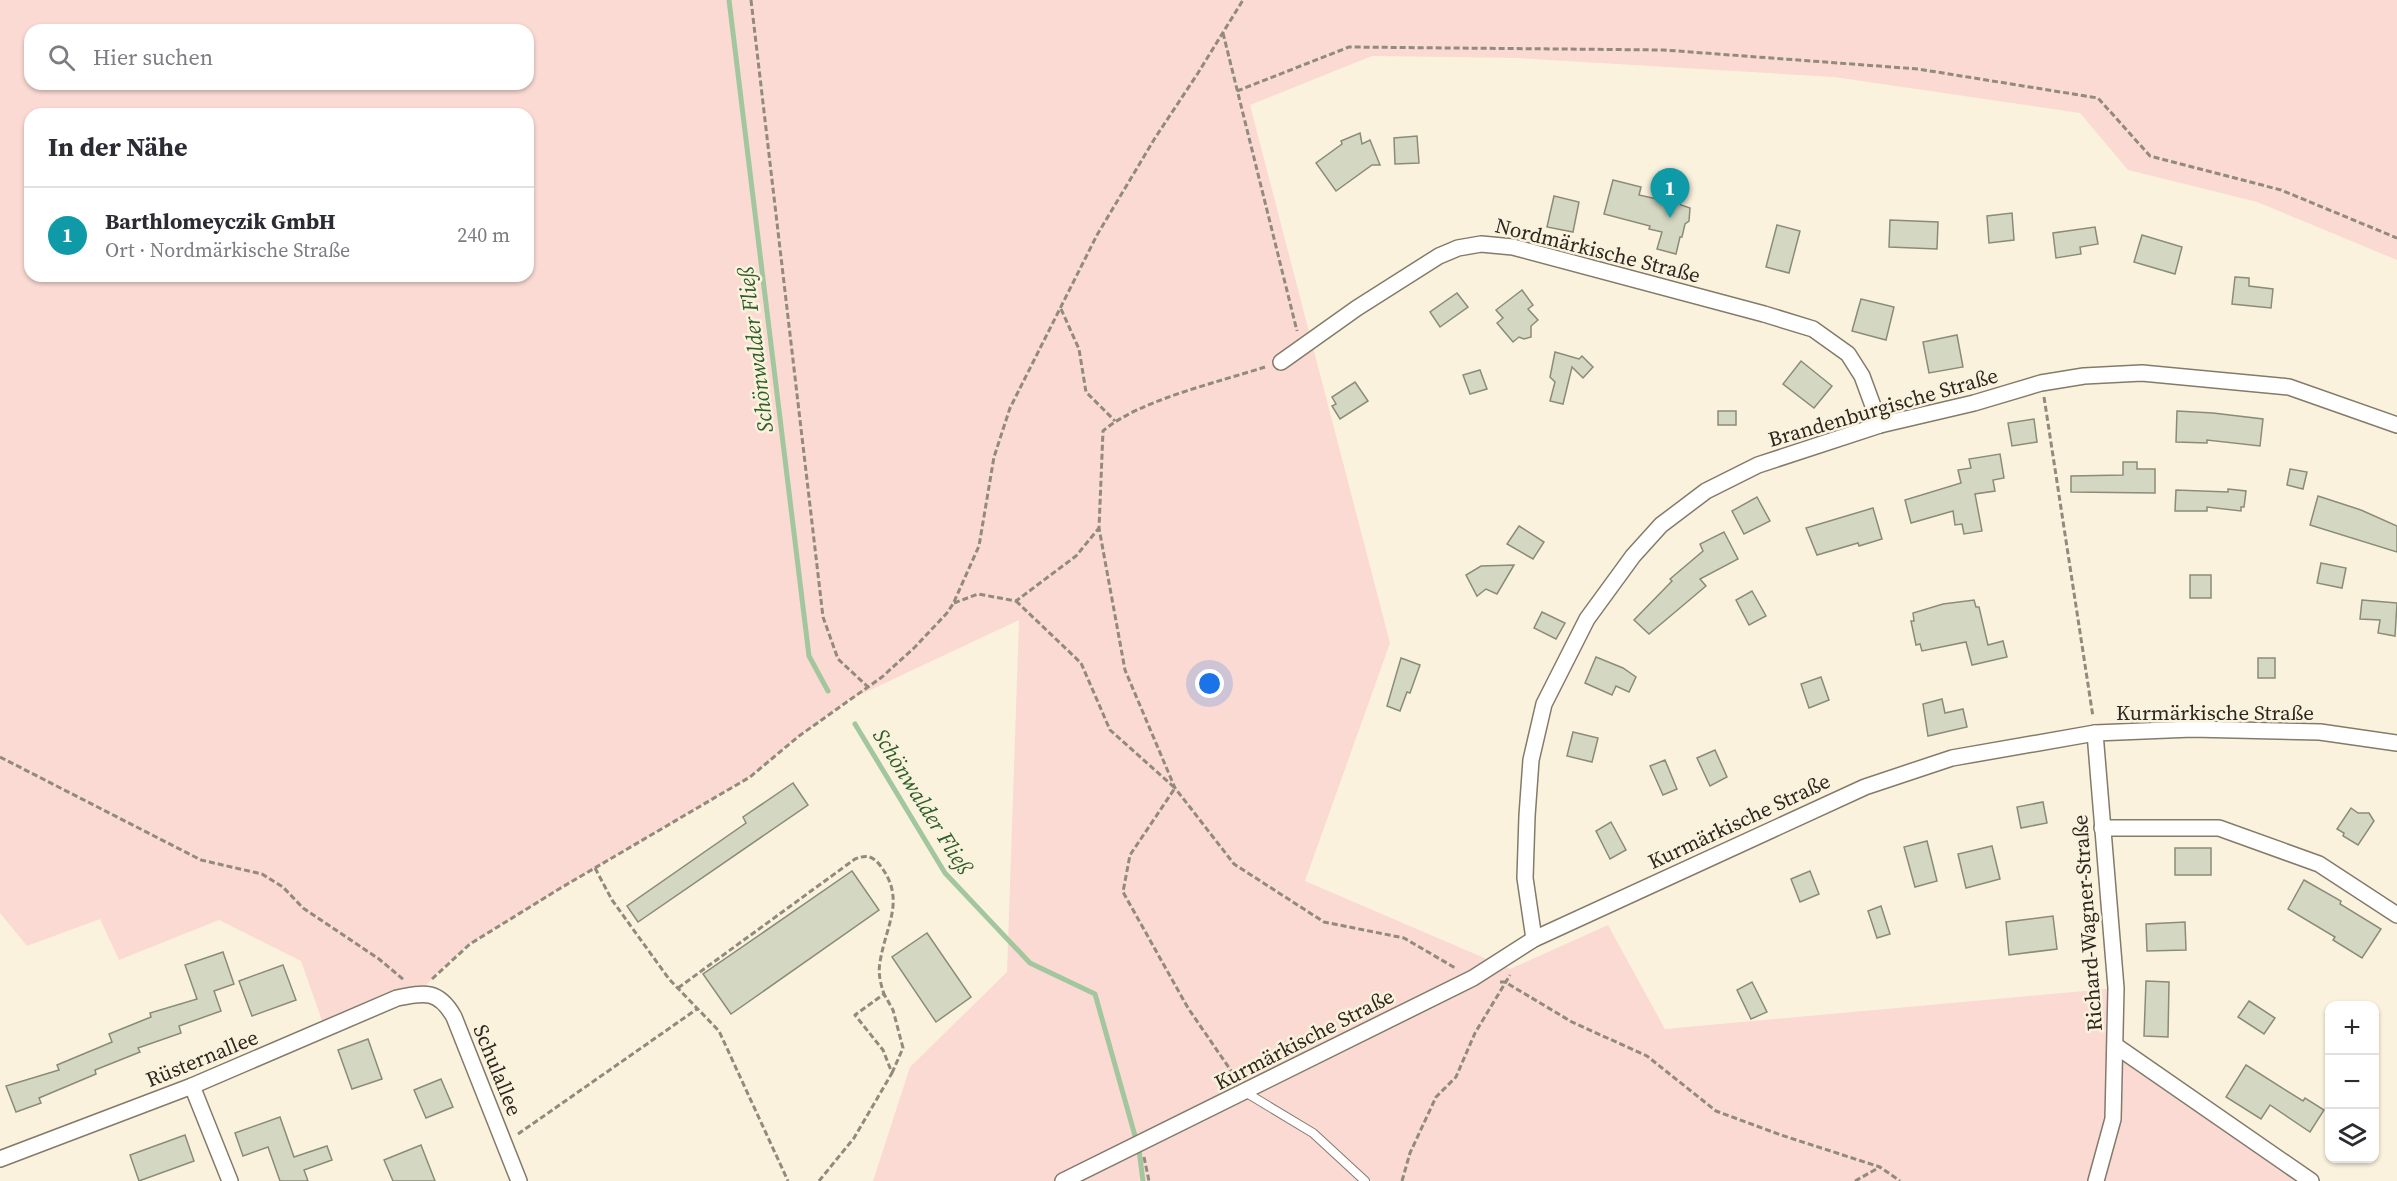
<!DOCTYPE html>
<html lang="de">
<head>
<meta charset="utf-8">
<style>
  body { margin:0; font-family:"Source Serif 4",serif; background:#f7f7f7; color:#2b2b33 }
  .controls { position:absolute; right:18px; bottom:18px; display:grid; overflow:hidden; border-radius:12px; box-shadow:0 2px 4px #0004 }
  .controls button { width:54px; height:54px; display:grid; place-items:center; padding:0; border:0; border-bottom:2px solid #e1e1e2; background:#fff; color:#2b2b33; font:30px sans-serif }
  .you { position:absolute; left:1210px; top:684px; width:21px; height:21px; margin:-15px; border:4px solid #fff; border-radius:50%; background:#1a73e8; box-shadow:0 0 0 9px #1a73e833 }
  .badge { display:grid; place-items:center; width:39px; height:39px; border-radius:50%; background:#326f86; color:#fff; font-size:20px; font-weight:700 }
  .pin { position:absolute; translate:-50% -50px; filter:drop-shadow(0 2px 3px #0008) }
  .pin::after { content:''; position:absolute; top:32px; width:21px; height:18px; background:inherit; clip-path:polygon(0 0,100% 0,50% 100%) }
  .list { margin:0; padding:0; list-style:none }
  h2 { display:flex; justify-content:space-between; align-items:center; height:78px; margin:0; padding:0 24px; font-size:26px }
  h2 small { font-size:20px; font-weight:400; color:#7c7c81 }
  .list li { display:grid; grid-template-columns:39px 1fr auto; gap:18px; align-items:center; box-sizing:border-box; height:96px; padding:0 24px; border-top:2px solid #e1e1e2 }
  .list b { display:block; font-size:22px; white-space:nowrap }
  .list p { margin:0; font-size:20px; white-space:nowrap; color:#7c7c81 }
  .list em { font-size:20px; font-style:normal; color:#7c7c81 }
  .icon { flex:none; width:33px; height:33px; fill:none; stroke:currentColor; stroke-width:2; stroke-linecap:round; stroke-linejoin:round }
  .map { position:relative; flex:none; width:2397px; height:1181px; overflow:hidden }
  .search { position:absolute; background:#fff; box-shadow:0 2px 4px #0004; left:24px; top:24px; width:510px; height:66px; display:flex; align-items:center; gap:15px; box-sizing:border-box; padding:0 21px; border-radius:18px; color:#7c7c81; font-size:22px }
  .panel { position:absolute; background:#fff; box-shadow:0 2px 4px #0004; left:24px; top:108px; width:510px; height:174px; border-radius:18px }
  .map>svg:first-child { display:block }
</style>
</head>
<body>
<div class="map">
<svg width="2397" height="1181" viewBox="0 0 2397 1181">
  <rect width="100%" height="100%" fill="#fbf2de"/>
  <path fill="#fbdad3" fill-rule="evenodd" d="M 0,0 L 2397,0 L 2397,260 L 2257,202 L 2128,170 L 2080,113 L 1834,77 L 1516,58 L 1372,56 L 1250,105 L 1390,643 L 1305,881 L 1510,969 L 1608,925 L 1665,1029 L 2116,988 L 2115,1056 L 2297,1181 L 873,1181 L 910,1067 L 1007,972 L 1019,620 L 849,700 L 799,736 L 750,777 L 559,889 L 470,944 L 442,968 L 419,993 L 325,1029 L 301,961 L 219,920 L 119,960 L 100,919 L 27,946 L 0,913 ZM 30,30 L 528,30 L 528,84 L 30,84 ZM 30,114 L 528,114 L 528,276 L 30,276 Z"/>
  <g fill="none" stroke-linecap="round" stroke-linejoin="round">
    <g stroke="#a2c79e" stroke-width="5">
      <path d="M 729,0 L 809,656 L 828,691"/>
      <path d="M 855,724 L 945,873 L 1030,963 L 1095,994 L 1139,1150 L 1143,1181"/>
    </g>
  </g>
  <g fill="#d4d8c2" stroke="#898c78" stroke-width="1.5">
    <path d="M 1360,133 L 1362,144 L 1370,140 L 1380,165 L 1372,165 L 1336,191 L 1316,163 L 1342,144 L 1341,141 Z"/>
    <path d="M 1417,136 L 1419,163 L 1395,164 L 1394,138 Z"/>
    <path d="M 1613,180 L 1641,187 L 1639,195 L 1670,202 L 1677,198 L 1681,205 L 1690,208 L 1689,221 L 1685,224 L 1682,237 L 1680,237 L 1676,254 L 1657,249 L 1662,232 L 1649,229 L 1650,226 L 1604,214 Z"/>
    <path d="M 1554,196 L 1579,202 L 1573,232 L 1547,227 Z"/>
    <path d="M 2012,213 L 2014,240 L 1989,243 L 1987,216 Z"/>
    <path d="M 1890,220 L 1938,222 L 1937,249 L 1889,247 Z"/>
    <path d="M 1777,225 L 1800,231 L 1789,273 L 1766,267 Z"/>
    <path d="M 2095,227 L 2098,244 L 2080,247 L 2081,254 L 2056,258 L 2053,233 Z"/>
    <path d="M 2142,235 L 2182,247 L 2175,274 L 2134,262 Z"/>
    <path d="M 2235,277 L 2249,278 L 2249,286 L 2273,289 L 2271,308 L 2232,304 Z"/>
    <path d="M 1522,290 L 1533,305 L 1528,309 L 1538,320 L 1531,326 L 1531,337 L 1524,339 L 1519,337 L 1513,342 L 1497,323 L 1503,318 L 1496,310 Z"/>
    <path d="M 1457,293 L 1468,307 L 1440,327 L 1430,312 Z"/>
    <path d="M 1861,299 L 1894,307 L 1886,340 L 1852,331 Z"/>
    <path d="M 1957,335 L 1963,367 L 1929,373 L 1923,342 Z"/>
    <path d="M 1555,352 L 1579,359 L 1582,356 L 1593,367 L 1583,378 L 1572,367 L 1563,404 L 1550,401 L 1555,382 L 1550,377 Z"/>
    <path d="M 1801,361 L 1832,386 L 1814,408 L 1783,384 Z"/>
    <path d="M 1480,370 L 1487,389 L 1470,394 L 1463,375 Z"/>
    <path d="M 1355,382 L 1368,401 L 1340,419 L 1332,406 L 1336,404 L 1332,397 Z"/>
    <rect x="1718" y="411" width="18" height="14"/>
    <path d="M 2177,411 L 2213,413 L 2263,419 L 2260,446 L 2207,440 L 2207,443 L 2176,442 Z"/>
    <path d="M 2034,419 L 2037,442 L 2012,446 L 2008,423 Z"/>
    <path d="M 2000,454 L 2004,478 L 1993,480 L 1995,491 L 1975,494 L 1982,531 L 1964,534 L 1962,524 L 1955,525 L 1953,511 L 1911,523 L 1905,500 L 1961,483 L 1958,470 L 1971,468 L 1969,459 Z"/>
    <path d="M 2123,462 L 2137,462 L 2137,469 L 2155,469 L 2155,493 L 2071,492 L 2071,476 L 2123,475 Z"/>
    <path d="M 2290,469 L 2307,472 L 2303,489 L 2287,485 Z"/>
    <path d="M 2228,489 L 2246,491 L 2244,507 L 2241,507 L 2241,511 L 2207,507 L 2207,511 L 2175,511 L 2176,490 L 2228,492 Z"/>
    <path d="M 2318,496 L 2361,510 L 2397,526 L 2397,552 L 2310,525 Z"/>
    <path d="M 1757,497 L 1770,521 L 1744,534 L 1732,511 Z"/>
    <path d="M 1873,508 L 1882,539 L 1859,546 L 1858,543 L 1817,555 L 1806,528 Z"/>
    <path d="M 1519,526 L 1544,542 L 1533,559 L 1507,544 Z"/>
    <path d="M 1724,532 L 1738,559 L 1700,579 L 1706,586 L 1649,634 L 1634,620 L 1672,581 L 1670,579 L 1703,551 L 1700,544 Z"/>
    <path d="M 2321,563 L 2346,568 L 2342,588 L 2317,583 Z"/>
    <path d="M 1514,565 L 1497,594 L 1486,589 L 1477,596 L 1466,575 L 1481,566 Z"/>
    <rect x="2190" y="575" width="21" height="23"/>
    <path d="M 1752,591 L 1766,616 L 1749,625 L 1736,600 Z"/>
    <path d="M 1974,600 L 1976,607 L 1979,607 L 1988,645 L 2003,641 L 2007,657 L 1972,665 L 1966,642 L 1922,651 L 1920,644 L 1916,645 L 1911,621 L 1914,621 L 1913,613 L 1943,604 Z"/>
    <path d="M 2362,600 L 2397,603 L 2395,636 L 2378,633 L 2380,620 L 2360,619 Z"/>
    <path d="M 1542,612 L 1565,623 L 1556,639 L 1534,628 Z"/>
    <path d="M 1596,657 L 1623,668 L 1636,677 L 1629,692 L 1616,686 L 1612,695 L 1585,683 Z"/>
    <path d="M 1401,658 L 1420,665 L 1410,693 L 1407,692 L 1400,711 L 1387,706 Z"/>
    <rect x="2258" y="658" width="17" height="20"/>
    <path d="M 1821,677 L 1829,700 L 1809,708 L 1801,684 Z"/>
    <path d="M 1942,699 L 1945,713 L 1963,709 L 1967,727 L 1928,736 L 1923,704 Z"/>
    <path d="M 1573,732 L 1598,738 L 1592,762 L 1567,756 Z"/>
    <path d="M 1715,750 L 1727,777 L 1710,786 L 1697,758 Z"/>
    <path d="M 1665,760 L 1677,789 L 1663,795 L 1650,766 Z"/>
    <path d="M 793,783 L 808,805 L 638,922 L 627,906 L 746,823 L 743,817 Z"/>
    <path d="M 2043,802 L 2047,823 L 2021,828 L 2017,807 Z"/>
    <path d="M 2351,808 L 2358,813 L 2369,813 L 2374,821 L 2358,845 L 2343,836 L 2344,833 L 2337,829 Z"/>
    <path d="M 1611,822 L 1626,850 L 1610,859 L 1596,831 Z"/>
    <path d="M 1927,841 L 1937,881 L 1915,887 L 1904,847 Z"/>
    <path d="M 1992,846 L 2000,879 L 1966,888 L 1958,854 Z"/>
    <rect x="2175" y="848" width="36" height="27"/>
    <path d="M 852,871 L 879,910 L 731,1014 L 703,974 Z"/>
    <path d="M 1810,871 L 1819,894 L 1800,902 L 1791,879 Z"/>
    <path d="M 2304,880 L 2341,901 L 2340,904 L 2381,929 L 2362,958 L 2333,940 L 2335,937 L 2288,909 Z"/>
    <path d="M 1881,906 L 1890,934 L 1877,938 L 1868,911 Z"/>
    <path d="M 2053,916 L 2057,949 L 2009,955 L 2006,922 Z"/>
    <path d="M 2185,922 L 2186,950 L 2147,951 L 2146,924 Z"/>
    <path d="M 927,933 L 971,997 L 936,1022 L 892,957 Z"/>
    <path d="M 223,952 L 234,984 L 214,991 L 221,1011 L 179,1026 L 181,1033 L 138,1048 L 140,1052 L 95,1070 L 96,1074 L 39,1098 L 41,1103 L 16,1112 L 6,1086 L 59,1070 L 57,1065 L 112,1042 L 109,1034 L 151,1017 L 150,1013 L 197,999 L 185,965 Z"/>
    <path d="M 283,965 L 296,1000 L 252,1016 L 239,981 Z"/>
    <path d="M 2146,981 L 2169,982 L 2168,1037 L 2144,1036 Z"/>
    <path d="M 1752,982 L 1767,1012 L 1751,1019 L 1737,990 Z"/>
    <path d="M 2249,1001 L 2275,1018 L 2264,1034 L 2238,1017 Z"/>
    <path d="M 368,1039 L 382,1079 L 352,1089 L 338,1050 Z"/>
    <path d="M 2246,1065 L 2303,1101 L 2305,1098 L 2324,1110 L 2310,1132 L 2270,1105 L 2261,1119 L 2226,1097 Z"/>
    <path d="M 441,1079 L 453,1107 L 426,1118 L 414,1090 Z"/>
    <path d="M 280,1117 L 294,1157 L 327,1146 L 332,1160 L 304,1170 L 308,1181 L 280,1181 L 268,1147 L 243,1156 L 235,1133 Z"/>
    <path d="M 185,1135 L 194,1161 L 139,1181 L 130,1155 Z"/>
    <path d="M 421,1145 L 435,1181 L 393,1181 L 384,1160 Z"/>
  </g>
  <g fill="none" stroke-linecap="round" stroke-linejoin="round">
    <g stroke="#837b69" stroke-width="10">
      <path id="lane" d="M 1245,1092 L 1313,1133 L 1365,1181"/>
    </g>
    <g stroke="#837b69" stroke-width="18">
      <g id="street">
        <path d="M 1281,362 L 1357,308 L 1439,256 L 1458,248 L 1481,244 L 1513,247 L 1764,314 L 1813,329 L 1848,354 L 1862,376 L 1880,425"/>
        <path d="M 2095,733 L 2116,988 L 2113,1119 L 2096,1181"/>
        <path d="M 2102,828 L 2219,828 L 2319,864 L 2397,915"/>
        <path d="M 1534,939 L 1525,878 L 1527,816 L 1531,760 L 1544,704 L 1587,619 L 1633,556 L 1661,525 L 1706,491 L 1758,465 L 1880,425 L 1974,403 L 2041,383 L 2084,376 L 2142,373 L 2289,387 L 2397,425"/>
        <path d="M 2116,1046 L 2311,1181"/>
        <path d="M 192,1086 L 230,1181"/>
        <path d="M 0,1159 L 192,1086 L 397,998 C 425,992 439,990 454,1017 L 519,1181"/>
        <path d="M 1063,1181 L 1473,978 L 1534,939 L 1865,787 L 1952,758 L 2095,733 L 2192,729 L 2320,732 L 2397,743"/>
      </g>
    </g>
    <g stroke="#918a7d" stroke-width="3" stroke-dasharray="6 3" stroke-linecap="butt">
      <path d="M 751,0 L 823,617 L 838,659 L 868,687"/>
      <path d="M 1223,33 L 1297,331"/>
      <path d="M 1237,91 L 1349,47 L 1664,50 L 1918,69 L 2098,98 L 2150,156 L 2281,190 L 2397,238"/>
      <path d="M 1061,309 L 1079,349 L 1086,392 L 1115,421"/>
      <path d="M 1265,367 C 1219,382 1139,400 1103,431 L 1099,528 L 1125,670 L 1175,788 L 1234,864 L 1324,922 L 1404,938 L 1457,969"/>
      <path d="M 2044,397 L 2093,717"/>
      <path d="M 1016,601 L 1081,663 L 1110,730 L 1175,788 L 1130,855 L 1123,892 L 1188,1008 L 1236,1078"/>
      <path d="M 954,603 L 978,594 L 1016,601 L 1076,556 L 1099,528"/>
      <path d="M 0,757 L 201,860 L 262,874 L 283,887 L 303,908 L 379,959 L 404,980"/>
      <path d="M 595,868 L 612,900 L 669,979 L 719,1031 L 788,1181"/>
      <path d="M 432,979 L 470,944 L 559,889 L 750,777 L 799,736 L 882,677 L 915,647 L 947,613 L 953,604 L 979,546 L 994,457 L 1010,408 L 1097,235 L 1155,138 L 1198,73 L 1243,0"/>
      <path d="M 1500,982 L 1505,982 L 1572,1022 L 1647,1056 L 1716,1111 L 1781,1135 L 1880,1167 L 1900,1181"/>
      <path d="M 678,988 L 855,859 C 866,855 871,855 879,864 C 907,899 886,924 880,962 C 878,973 880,982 884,994"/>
      <path d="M 518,1134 L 697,1009"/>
      <path d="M 1144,1157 L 1149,1181"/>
      <path d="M 819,1181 L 854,1138 L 892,1073 L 883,1050 L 855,1015 L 884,994 L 893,1010 L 903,1048 L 892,1073"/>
      <path d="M 1402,1181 L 1410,1153 L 1436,1097 L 1456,1077 L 1475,1033 L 1510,975"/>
      <path d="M 1855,1181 L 1880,1167"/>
    </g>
    <use href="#lane" stroke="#fff" stroke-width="8"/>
    <use href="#street" stroke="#fff" stroke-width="15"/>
  </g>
  <g text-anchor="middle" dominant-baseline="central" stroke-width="5" stroke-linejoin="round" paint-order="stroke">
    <g font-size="21" fill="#2c2821" stroke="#fbf2de">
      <text transform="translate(1598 250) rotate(14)">Nordmärkische Straße</text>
      <text transform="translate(1883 407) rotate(-16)">Brandenburgische Straße</text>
      <text x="2215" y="712">Kurmärkische Straße</text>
      <text transform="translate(1739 821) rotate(-25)">Kurmärkische Straße</text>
      <text transform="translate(2087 923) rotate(-94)">Richard-Wagner-Straße</text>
      <text transform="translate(1304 1039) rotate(-27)">Kurmärkische Straße</text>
      <text transform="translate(202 1058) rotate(-22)">Rüsternallee</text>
      <text transform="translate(498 1070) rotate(68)">Schulallee</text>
    </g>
    <g font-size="22" font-style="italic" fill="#2c5e28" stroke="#fbf2de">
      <text transform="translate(755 350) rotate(-97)">Schönwalder Fließ</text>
      <text transform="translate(923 801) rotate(58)">Schönwalder Fließ</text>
    </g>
  </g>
</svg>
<div class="controls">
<button>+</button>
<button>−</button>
<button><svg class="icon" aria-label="layers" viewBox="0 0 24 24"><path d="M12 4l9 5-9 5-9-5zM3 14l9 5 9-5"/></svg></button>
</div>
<div class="you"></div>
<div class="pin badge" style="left:1670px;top:218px;background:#0f9aa8">1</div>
<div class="search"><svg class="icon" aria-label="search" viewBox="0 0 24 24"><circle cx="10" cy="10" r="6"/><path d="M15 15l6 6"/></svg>Hier suchen</div>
<section class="panel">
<h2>In der Nähe<small></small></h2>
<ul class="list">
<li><span class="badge" style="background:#0f9aa8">1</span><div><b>Barthlomeyczik GmbH</b><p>Ort · Nordmärkische Straße</p></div><em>240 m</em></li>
</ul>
</section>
</div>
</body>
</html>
